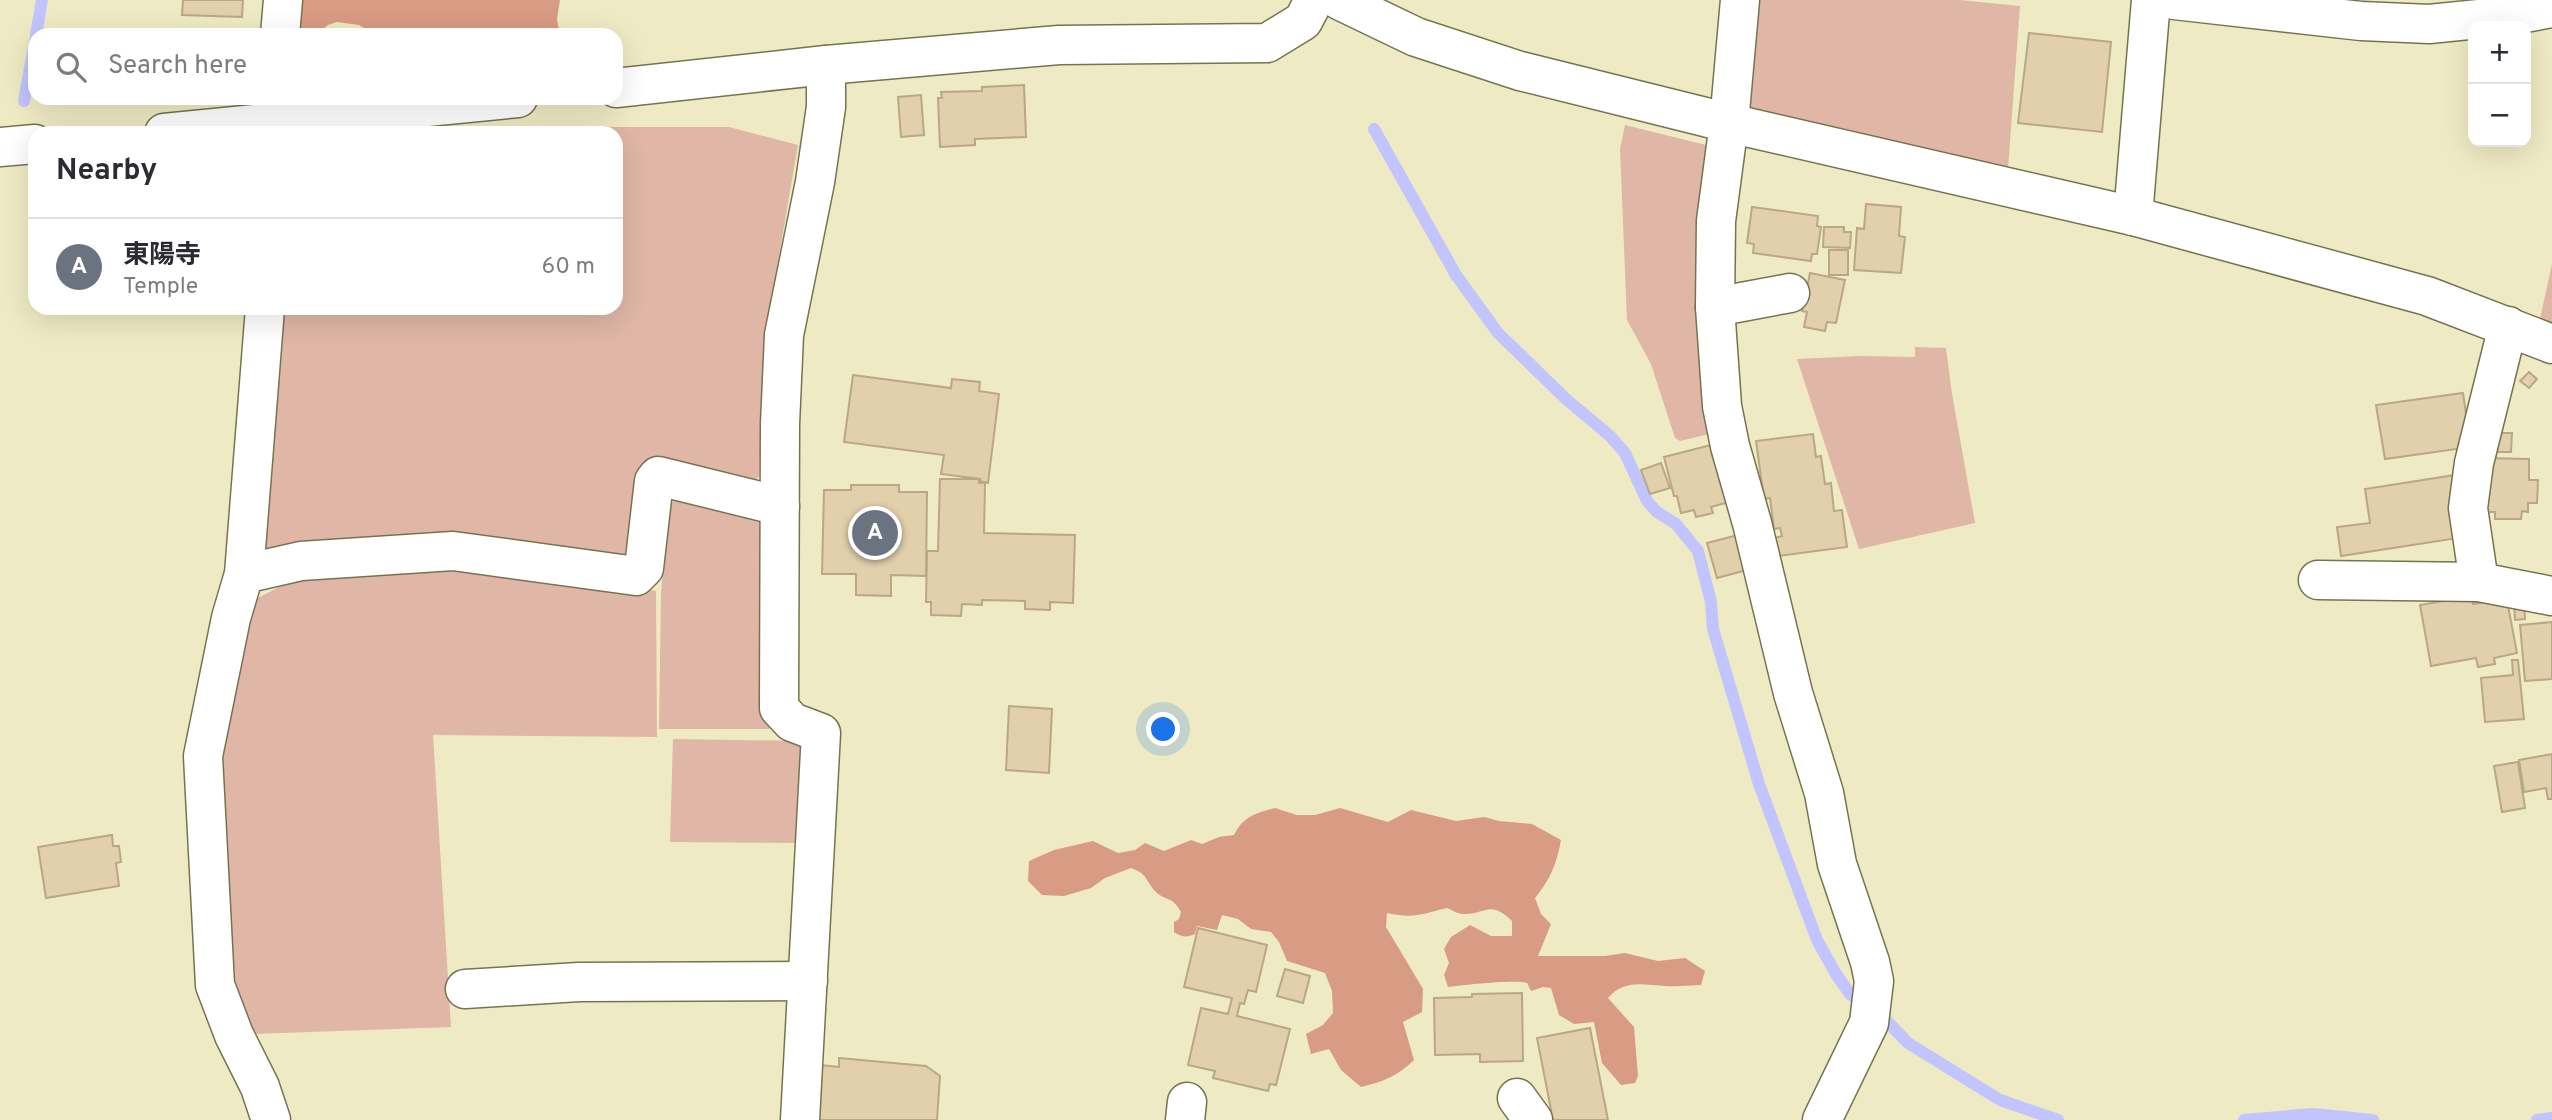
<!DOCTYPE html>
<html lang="en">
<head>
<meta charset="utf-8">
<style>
  body { margin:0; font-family:Overpass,"Noto Sans JP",sans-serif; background:#f7f7f7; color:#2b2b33 }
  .controls { position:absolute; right:21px; top:21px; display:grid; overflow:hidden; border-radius:14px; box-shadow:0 7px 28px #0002 }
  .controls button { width:63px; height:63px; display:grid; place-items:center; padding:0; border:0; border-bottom:2px solid #e1e1e2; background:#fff; color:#2b2b33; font:35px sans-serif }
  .you { position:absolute; left:1164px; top:730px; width:24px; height:24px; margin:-18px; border:5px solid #fff; border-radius:50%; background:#1a73e8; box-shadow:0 0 0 10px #1a73e833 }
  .badge { display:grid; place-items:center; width:46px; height:46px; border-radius:50%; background:#d93025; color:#fff; font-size:23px; font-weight:700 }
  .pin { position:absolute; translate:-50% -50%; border:4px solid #fff; box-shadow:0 2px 7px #0006 }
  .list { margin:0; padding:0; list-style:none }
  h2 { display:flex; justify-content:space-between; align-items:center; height:91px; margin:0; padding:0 28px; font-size:30px }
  h2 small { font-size:23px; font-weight:400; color:#7c7c81 }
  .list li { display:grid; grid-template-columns:46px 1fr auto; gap:21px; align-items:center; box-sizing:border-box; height:98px; padding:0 28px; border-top:2px solid #e1e1e2 }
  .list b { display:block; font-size:26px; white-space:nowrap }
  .list p { margin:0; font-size:23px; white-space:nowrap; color:#7c7c81 }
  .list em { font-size:23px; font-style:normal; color:#7c7c81 }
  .icon { flex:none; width:38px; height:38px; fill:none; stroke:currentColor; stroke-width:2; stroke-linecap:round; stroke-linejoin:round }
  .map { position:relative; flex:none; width:2552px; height:1120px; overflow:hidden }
  .search { position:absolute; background:#fff; box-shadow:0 7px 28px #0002; left:28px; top:28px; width:595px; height:77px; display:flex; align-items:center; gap:18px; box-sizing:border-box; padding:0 24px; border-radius:21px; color:#7c7c81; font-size:26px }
  .panel { position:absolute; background:#fff; box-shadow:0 7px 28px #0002; left:28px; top:126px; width:595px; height:189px; border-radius:21px }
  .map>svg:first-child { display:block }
</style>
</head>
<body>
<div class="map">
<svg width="2552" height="1120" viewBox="0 0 2552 1120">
  <rect width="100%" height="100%" fill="#eeeac3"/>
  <g fill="#e0b6a6">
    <path d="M 1747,0 L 1959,0 L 2020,6 L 2008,169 L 1840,131 L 1750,107 L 1743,102 Z"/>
    <path d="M 1625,125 L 1706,145 L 1709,149 L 1709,434 L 1680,441 L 1675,438 L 1651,364 L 1627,320 L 1620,149 Z"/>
    <path d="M 576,127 L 729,127 L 798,145 L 766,331 L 759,476 L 752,486 L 645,462 L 636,547 L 622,561 L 268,549 L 254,538 L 272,308 L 616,308 L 616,133 L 518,133 Z"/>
    <path d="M 2552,264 L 2552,323 L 2540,319 Z"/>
    <path d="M 1915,347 L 1946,348 L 1952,394 L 1975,523 L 1859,549 L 1797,359 L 1859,356 L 1915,357 Z"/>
    <path d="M 679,498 L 751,514 L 769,532 L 769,729 L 659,729 L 661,594 L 668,505 Z"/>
    <path d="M 447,566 L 656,591 L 657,737 L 433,735 L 451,1027 L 253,1034 L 230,974 L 220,748 L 250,602 L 304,574 Z"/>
    <path d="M 673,739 L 803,741 L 800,843 L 670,842 Z"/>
  </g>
  <g fill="#d89b83">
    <path d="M 293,0 L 560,0 L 557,19 L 559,31 L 567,35 L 376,35 L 359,25 L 337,22 L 328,25 L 316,35 L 290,35 Z"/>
    <path d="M 1275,808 L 1297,815 L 1315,815 L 1340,808 L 1388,822 L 1411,810 L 1456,821 L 1484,817 L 1499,821 L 1532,824 L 1561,840 C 1557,863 1550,880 1535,898 L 1541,914 L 1551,924 L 1538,956 L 1605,956 L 1625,953 L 1658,961 L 1685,958 L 1705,971 L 1701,985 C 1690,985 1678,987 1666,986 C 1644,985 1624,979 1608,998 L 1634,1027 L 1638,1076 L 1635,1083 L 1621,1085 L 1602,1063 L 1594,1022 L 1574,1024 L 1559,1015 L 1551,988 L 1543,987 L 1531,991 L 1527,983 C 1517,979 1462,985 1448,987 L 1444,975 L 1449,963 L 1444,949 L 1451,937 L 1470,925 L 1491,936 L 1512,936 L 1512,921 C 1489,899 1486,915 1463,914 C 1458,914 1452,910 1447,908 C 1421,914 1415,919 1387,913 L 1386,927 L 1423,989 L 1422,1012 L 1403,1022 L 1414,1060 C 1398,1076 1382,1082 1361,1087 L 1341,1070 L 1329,1049 L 1311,1054 L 1306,1034 L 1323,1025 L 1333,1013 L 1332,991 L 1325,973 L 1287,961 L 1279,942 L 1271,932 L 1251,929 L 1238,919 L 1222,915 L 1217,930 L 1197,926 L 1195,934 C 1187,938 1181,937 1174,932 L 1174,922 L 1179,919 L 1181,912 C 1172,895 1164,901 1155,891 C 1145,880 1148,874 1131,868 L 1105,878 L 1091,888 L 1064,896 L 1042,895 L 1028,881 L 1029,861 L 1054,850 L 1093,841 L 1118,853 L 1135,850 L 1145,843 L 1164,851 L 1191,840 L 1202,844 L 1219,837 L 1234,835 C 1243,817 1255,813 1275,808 Z"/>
  </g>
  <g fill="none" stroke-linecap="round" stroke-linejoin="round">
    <g stroke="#c1c4fe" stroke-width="12">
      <path d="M 36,35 L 42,0"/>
      <path d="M 24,101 L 35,41"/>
      <path d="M 1374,129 L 1456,275 L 1498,333 L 1566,399 L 1610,436 L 1625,453 L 1647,501 L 1657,512 L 1676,524 L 1698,551 L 1711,602 L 1713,629 L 1759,784 L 1817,940 L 1836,974 L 1850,994 L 1885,1019 L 1908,1043 L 2000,1100 L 2058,1120"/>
      <path d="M 2244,1120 L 2313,1114 L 2373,1120"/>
      <path d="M 2537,1120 L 2552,1118"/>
    </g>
  </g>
  <g fill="#e2cfac" stroke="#b9a785" stroke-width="2">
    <path d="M 183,0 L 243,0 L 242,17 L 182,15 Z"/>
    <path d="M 2029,33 L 2111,42 L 2102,132 L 2018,123 Z"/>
    <path d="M 1024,85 L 1026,137 L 975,139 L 975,145 L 940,147 L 938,98 L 942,98 L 941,92 L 982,91 L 982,87 Z"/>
    <path d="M 921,95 L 924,135 L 901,137 L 898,97 Z"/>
    <path d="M 1866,204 L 1901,207 L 1899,236 L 1905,237 L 1901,273 L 1854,270 L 1857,228 L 1864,229 Z"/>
    <path d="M 1752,207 L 1818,216 L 1817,226 L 1821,227 L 1817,254 L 1812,254 L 1811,261 L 1753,253 L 1754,244 L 1747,243 Z"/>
    <path d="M 1824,227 L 1844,227 L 1844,232 L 1851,232 L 1850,248 L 1823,247 Z"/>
    <rect x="1829" y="250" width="19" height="25"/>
    <path d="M 1810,273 L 1845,280 L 1836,323 L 1827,322 L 1825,331 L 1804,327 L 1807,312 L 1802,311 Z"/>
    <path d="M 2529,372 L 2537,379 L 2529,388 L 2520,381 Z"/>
    <path d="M 853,375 L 951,388 L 952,379 L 980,382 L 979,391 L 999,394 L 988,483 L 980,481 L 980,479 L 941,474 L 944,455 L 844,442 Z"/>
    <path d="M 2463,393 L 2471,447 L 2385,459 L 2376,405 Z"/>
    <path d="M 2495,433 L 2512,433 L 2511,452 L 2495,452 Z"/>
    <path d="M 1813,434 L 1816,457 L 1821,456 L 1825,484 L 1831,483 L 1834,511 L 1842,510 L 1847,547 L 1778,556 L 1775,538 L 1782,536 L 1780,528 L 1774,529 L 1770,498 L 1764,499 L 1756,441 Z"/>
    <path d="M 1715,444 L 1729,502 L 1711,507 L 1713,513 L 1696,517 L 1694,510 L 1681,513 L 1677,496 L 1674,496 L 1664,457 Z"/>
    <path d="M 2485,458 L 2529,459 L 2529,480 L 2538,480 L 2537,503 L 2528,503 L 2528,512 L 2522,511 L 2521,519 L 2495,519 L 2495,512 L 2484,512 Z"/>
    <path d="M 1661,463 L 1670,488 L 1650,494 L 1641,470 Z"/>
    <path d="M 2455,475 L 2458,538 L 2341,556 L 2337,527 L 2370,523 L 2365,489 Z"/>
    <path d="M 940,479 L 979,479 L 979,483 L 985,483 L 984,533 L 1075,535 L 1073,603 L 1050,602 L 1050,610 L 1025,609 L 1025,601 L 982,600 L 982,605 L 962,604 L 961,616 L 931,615 L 931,602 L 926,602 L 927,551 L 938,551 Z"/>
    <path d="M 851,485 L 899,485 L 899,492 L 927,492 L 926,576 L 891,575 L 891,596 L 856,595 L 856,574 L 822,574 L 824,490 L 851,490 Z"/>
    <path d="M 1738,535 L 1747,570 L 1717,578 L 1707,543 Z"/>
    <path d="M 2506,595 L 2517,653 L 2494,658 L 2495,664 L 2478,667 L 2476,658 L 2431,666 L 2420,605 L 2472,596 L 2473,604 L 2480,603 L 2480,600 Z"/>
    <path d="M 2514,600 L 2524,600 L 2525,619 L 2515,620 Z"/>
    <path d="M 2552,622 L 2552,679 L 2525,681 L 2520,625 Z"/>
    <path d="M 2512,660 L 2518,660 L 2524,719 L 2485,722 L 2481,678 L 2513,675 Z"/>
    <path d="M 1009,706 L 1052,709 L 1049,773 L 1006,770 Z"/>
    <path d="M 2552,754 L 2552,799 L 2548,799 L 2546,788 L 2524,792 L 2519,760 Z"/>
    <path d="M 2518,762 L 2525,808 L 2502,812 L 2494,766 Z"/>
    <path d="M 112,835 L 113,846 L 119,846 L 121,862 L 116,863 L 119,886 L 46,898 L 38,847 Z"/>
    <path d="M 1198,928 L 1267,945 L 1256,992 L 1248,990 L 1244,1004 L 1240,1003 L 1237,1016 L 1290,1029 L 1276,1085 L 1270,1084 L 1268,1091 L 1213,1078 L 1215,1071 L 1188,1065 L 1201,1008 L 1228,1014 L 1232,998 L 1184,987 Z"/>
    <path d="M 1285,969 L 1310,976 L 1303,1003 L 1277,996 Z"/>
    <path d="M 1522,993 L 1523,1061 L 1480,1062 L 1480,1054 L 1435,1055 L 1434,998 L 1472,997 L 1472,994 Z"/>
    <path d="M 1590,1028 L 1608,1120 L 1553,1120 L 1537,1038 Z"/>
    <path d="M 839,1058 L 926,1066 L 940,1076 L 937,1120 L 818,1120 L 821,1065 L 839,1067 Z"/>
  </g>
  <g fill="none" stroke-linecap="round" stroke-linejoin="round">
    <g stroke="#777350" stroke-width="41">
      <g id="minor">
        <path d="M 1339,0 L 1416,37 L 1520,71 L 1729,123 L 2133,216 L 2427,296 L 2552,344"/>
        <path d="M 1740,0 L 1729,123 L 1716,221 L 1715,307 L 1722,406 L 1730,446 L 1752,523 L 1793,693 L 1824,793 L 1837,864 L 1870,962 L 1874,981 L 1869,1023 L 1822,1120"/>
        <path d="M 2174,0 L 2361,21 L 2429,24 L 2508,16 L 2552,8"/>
        <path d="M 280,35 L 283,0"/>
        <path d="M 616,88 L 826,65 L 1059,45 L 1267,43 L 1303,21 L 1314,0"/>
        <path d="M 164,133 L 518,98"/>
        <path d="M 0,147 L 35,144"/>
        <path d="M 2133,216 L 2151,0"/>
        <path d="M 1715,307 L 1790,293"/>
        <path d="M 265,308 L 244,574 L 231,618 L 203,756 L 215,985 L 234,1035 L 260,1087 L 271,1120"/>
        <path d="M 244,574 L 301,561 L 453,551 L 636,576 L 644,568 L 654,481 L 658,476 L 780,506"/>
        <path d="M 2318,580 L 2479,582 L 2552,596"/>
        <path d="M 2479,582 L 2468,508 L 2474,463 L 2508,326"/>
        <path d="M 465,989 L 579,982 L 808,981"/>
        <path d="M 1517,1098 L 1533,1120"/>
        <path d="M 800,1120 L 821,733 L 792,722 L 779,708 L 780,424 L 784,335 L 815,182 L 826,107 L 826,65"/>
        <path d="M 1185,1120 L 1187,1102"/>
      </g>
    </g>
    <use href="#minor" stroke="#fff" stroke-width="38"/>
  </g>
</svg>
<div class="controls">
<button>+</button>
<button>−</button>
</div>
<div class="you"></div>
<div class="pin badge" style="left:875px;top:533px;background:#6b7280">A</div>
<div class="search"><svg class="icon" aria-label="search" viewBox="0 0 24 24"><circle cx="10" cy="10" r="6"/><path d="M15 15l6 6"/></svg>Search here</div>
<section class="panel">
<h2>Nearby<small></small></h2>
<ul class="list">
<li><span class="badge" style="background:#6b7280">A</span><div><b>東陽寺</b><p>Temple</p></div><em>60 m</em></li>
</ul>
</section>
</div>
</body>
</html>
